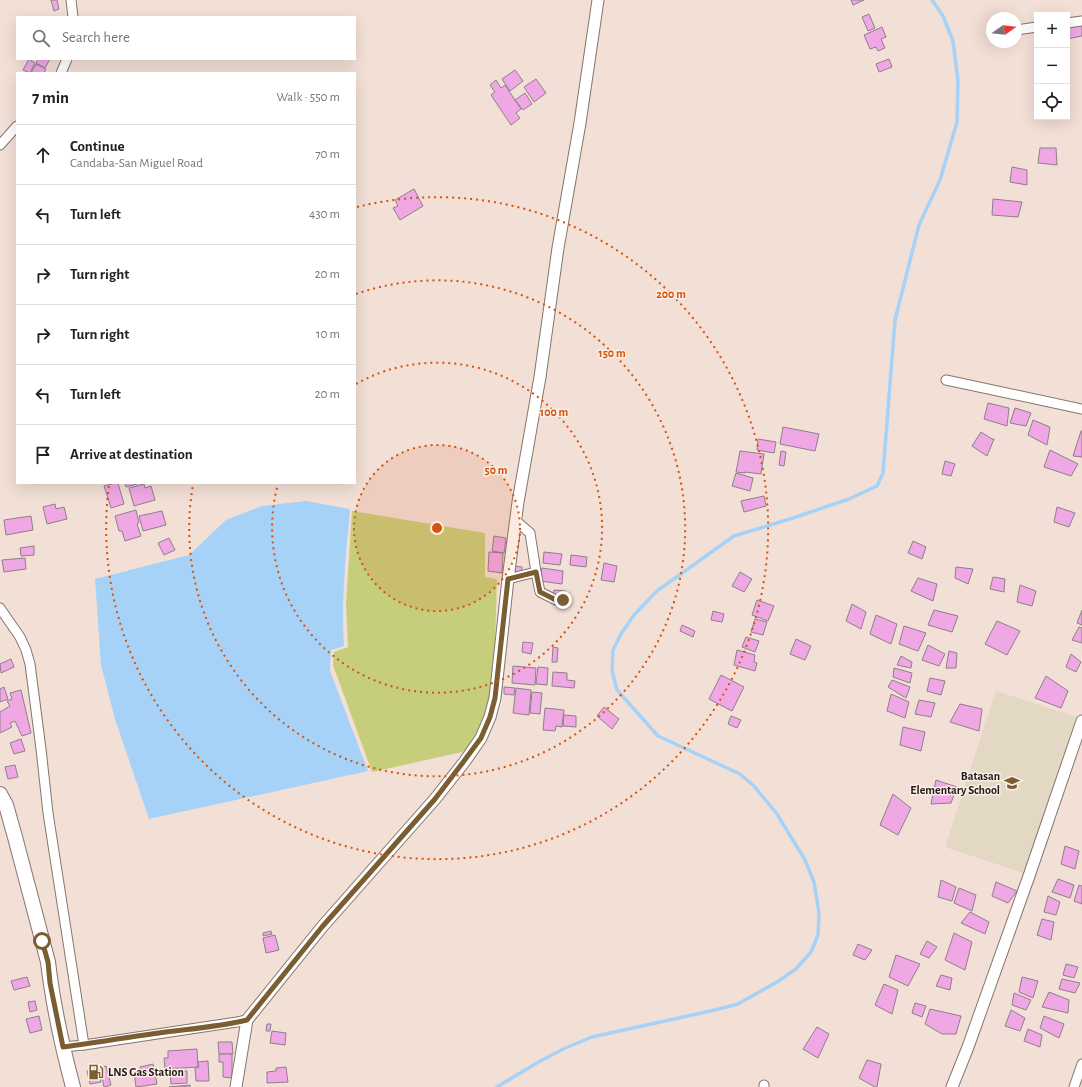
<!DOCTYPE html>
<html lang="en">
<head>
<meta charset="utf-8">
<style>
  body { margin:0; font-family:"Alegreya Sans",sans-serif; background:#f6f6f6; color:#222 }
  .controls { position:absolute; right:12px; top:12px; display:grid; overflow:hidden; border-radius:0px; box-shadow:0 4px 16px #0002 }
  .controls button { width:36px; height:36px; display:grid; place-items:center; padding:0; border:0; border-bottom:1px solid #e0e0e0; background:#fff; color:#222; font:20px sans-serif }
  .compass { position:absolute; left:986px; top:12px; width:36px; height:36px; border-radius:50%; background:#fff; box-shadow:0 4px 16px #0002; rotate:76deg }
  .stop { position:absolute; width:12px; height:12px; margin:-9px; border:3px solid #7b5d31; border-radius:50%; background:#fff }
  .stop.end { background:#7b5d31; border-color:#fff; box-shadow:0 1px 4px #0008 }
  .list { margin:0; padding:0; list-style:none }
  h2 { display:flex; justify-content:space-between; align-items:center; height:52px; margin:0; padding:0 16px; font-size:17px }
  h2 small { font-size:13px; font-weight:400; color:#767676 }
  .list li { display:grid; grid-template-columns:26px 1fr auto; gap:12px; align-items:center; box-sizing:border-box; height:60px; padding:0 16px; border-top:1px solid #e0e0e0 }
  .list b { display:block; font-size:15px; white-space:nowrap }
  .list p { margin:0; font-size:13px; white-space:nowrap; color:#767676 }
  .list em { font-size:13px; font-style:normal; color:#767676 }
  .icon { flex:none; width:22px; height:22px; fill:none; stroke:currentColor; stroke-width:2; stroke-linecap:round; stroke-linejoin:round }
  .map { position:relative; flex:none; width:1082px; height:1087px; overflow:hidden }
  .search { position:absolute; background:#fff; box-shadow:0 4px 16px #0002; left:16px; top:16px; width:340px; height:44px; display:flex; align-items:center; gap:10px; box-sizing:border-box; padding:0 14px; border-radius:0px; color:#767676; font-size:15px }
  .panel { position:absolute; background:#fff; box-shadow:0 4px 16px #0002; left:16px; top:72px; width:340px; height:412px; border-radius:0px }
  .map>svg:first-child { display:block }
</style>
</head>
<body>
<div class="map">
<svg width="1082" height="1087" viewBox="0 0 1082 1087">
  <rect width="100%" height="100%" fill="#f2dfd6"/>
  <path fill="#e3d8c4" d="M 996,691 L 1080,718 L 1026,874 L 945,847 Z"/>
  <path fill="#c6cd7b" d="M 352,511 L 485,533 L 485,577 L 497,579 L 494,676 L 490,703 L 483,727 L 471,750 L 372,772 L 333,665 L 334,652 L 348,647 L 346,604 Z"/>
  <path fill="#a7d2f7" d="M 306,501 L 350,509 C 346,555 341,600 344,646 L 331,650 L 330,671 L 368,771 L 149,819 L 115,719 L 101,665 L 95,579 L 189,555 L 226,520 L 262,506 Z"/>
  <g fill="none" stroke-linecap="round" stroke-linejoin="round">
    <path stroke="#a7d2f7" stroke-width="3.5" d="M 497,1087 L 535,1064 L 563,1049 L 592,1037 L 715,1010 L 738,1004 L 777,982 L 796,969 L 811,952 L 818,935 L 819,913 L 814,882 L 805,860 L 777,814 L 754,786 L 740,774 L 658,736 L 617,690 L 612,671 L 613,650 L 621,634 L 634,615 L 657,591 L 734,536 L 793,518 L 849,499 L 877,486 L 883,473 L 895,320 L 919,225 L 940,180 L 957,122 L 958,81 L 953,41 L 943,16 L 932,0"/>
  </g>
  <g fill="#f0a8e5" stroke="#8d7f8b">
    <path d="M 51,0 L 57,0 L 59,9 L 54,11 Z"/>
    <path d="M 851,0 L 864,0 L 853,5 Z"/>
    <path d="M 869,14 L 875,28 L 868,31 L 862,17 Z"/>
    <path d="M 1082,24 L 1082,36 L 1067,39 L 1067,25 Z"/>
    <path d="M 882,27 L 886,37 L 881,39 L 885,48 L 878,51 L 876,47 L 870,49 L 864,35 Z"/>
    <path d="M 29,59 L 35,63 L 30,73 L 23,70 Z"/>
    <path d="M 38,59 L 50,59 L 45,68 L 36,63 Z"/>
    <path d="M 889,59 L 892,67 L 879,72 L 876,64 Z"/>
    <path d="M 36,64 L 46,69 L 44,73 L 31,73 Z"/>
    <path d="M 515,70 L 523,81 L 510,91 L 502,79 Z"/>
    <path d="M 536,79 L 546,93 L 534,102 L 524,87 Z"/>
    <path d="M 496,80 L 501,88 L 505,85 L 521,109 L 516,113 L 520,118 L 511,125 L 491,95 L 495,92 L 490,85 Z"/>
    <path d="M 525,93 L 532,104 L 523,110 L 515,100 Z"/>
    <path d="M 1040,148 L 1056,148 L 1057,165 L 1038,163 Z"/>
    <path d="M 1012,167 L 1027,170 L 1027,185 L 1010,182 Z"/>
    <path d="M 414,189 L 423,206 L 400,220 L 393,208 L 398,206 L 395,200 Z"/>
    <path d="M 993,199 L 1022,202 L 1018,217 L 992,215 Z"/>
    <path d="M 988,403 L 1009,408 L 1007,426 L 984,419 Z"/>
    <path d="M 1015,408 L 1031,413 L 1026,426 L 1010,423 Z"/>
    <path d="M 1033,420 L 1050,427 L 1047,445 L 1028,435 Z"/>
    <path d="M 783,427 L 819,434 L 815,451 L 780,444 Z"/>
    <path d="M 1081,431 L 1082,431 L 1082,457 L 1073,456 Z"/>
    <path d="M 981,432 L 992,439 L 994,439 L 987,456 L 972,446 Z"/>
    <path d="M 758,439 L 776,442 L 774,453 L 757,450 Z"/>
    <path d="M 1050,450 L 1078,464 L 1071,476 L 1044,467 Z"/>
    <path d="M 740,451 L 764,454 L 761,474 L 745,472 L 745,473 L 736,472 Z"/>
    <path d="M 781,451 L 786,452 L 784,466 L 779,465 Z"/>
    <path d="M 945,461 L 955,464 L 951,476 L 942,474 Z"/>
    <path d="M 736,473 L 753,478 L 750,491 L 732,486 Z"/>
    <path d="M 115,483 L 118,483 L 124,504 L 111,508 L 104,486 Z"/>
    <path d="M 125,483 L 137,483 L 137,484 L 126,487 Z"/>
    <path d="M 144,484 L 145,488 L 151,486 L 155,500 L 134,506 L 129,488 Z"/>
    <path d="M 764,496 L 766,506 L 744,512 L 741,501 Z"/>
    <path d="M 55,504 L 56,509 L 64,507 L 67,519 L 47,524 L 43,507 Z"/>
    <path d="M 1057,507 L 1075,513 L 1069,527 L 1054,522 Z"/>
    <path d="M 136,510 L 139,523 L 137,524 L 141,536 L 125,541 L 122,531 L 119,531 L 115,516 Z"/>
    <path d="M 162,511 L 166,525 L 143,531 L 139,516 Z"/>
    <path d="M 31,516 L 33,530 L 6,535 L 4,520 Z"/>
    <path d="M 494,536 L 506,538 L 504,553 L 492,551 Z"/>
    <path d="M 169,538 L 175,550 L 164,555 L 158,543 Z"/>
    <path d="M 913,541 L 926,547 L 922,559 L 908,553 Z"/>
    <path d="M 34,546 L 34,555 L 21,556 L 20,548 Z"/>
    <path d="M 489,552 L 503,553 L 502,573 L 488,571 Z"/>
    <path d="M 544,552 L 562,554 L 560,565 L 543,563 Z"/>
    <path d="M 571,555 L 587,557 L 586,567 L 570,565 Z"/>
    <path d="M 25,558 L 26,569 L 4,572 L 2,560 Z"/>
    <path d="M 604,563 L 617,566 L 614,582 L 601,580 Z"/>
    <path d="M 514,566 L 522,567 L 521,574 L 514,573 Z"/>
    <path d="M 956,567 L 973,569 L 968,584 L 955,578 Z"/>
    <path d="M 542,568 L 563,571 L 562,584 L 540,581 Z"/>
    <path d="M 740,572 L 752,579 L 744,592 L 732,586 Z"/>
    <path d="M 993,577 L 1005,579 L 1004,592 L 990,589 Z"/>
    <path d="M 918,578 L 937,584 L 933,601 L 911,591 Z"/>
    <path d="M 1020,585 L 1036,591 L 1032,606 L 1017,602 Z"/>
    <path d="M 554,590 L 565,591 L 564,598 L 553,596 Z"/>
    <path d="M 757,600 L 774,606 L 768,621 L 752,615 Z"/>
    <path d="M 852,604 L 866,612 L 861,629 L 846,621 Z"/>
    <path d="M 934,610 L 958,616 L 952,632 L 928,625 Z"/>
    <path d="M 1082,610 L 1082,625 L 1077,623 Z"/>
    <path d="M 713,611 L 724,614 L 722,622 L 711,620 Z"/>
    <path d="M 876,615 L 897,624 L 891,644 L 870,634 Z"/>
    <path d="M 755,619 L 767,622 L 763,635 L 751,632 Z"/>
    <path d="M 997,621 L 1020,631 L 1007,655 L 985,644 Z"/>
    <path d="M 682,625 L 695,631 L 693,637 L 680,631 Z"/>
    <path d="M 904,626 L 926,633 L 918,651 L 899,644 Z"/>
    <path d="M 1079,627 L 1082,628 L 1082,643 L 1072,640 Z"/>
    <path d="M 746,637 L 759,641 L 755,652 L 742,647 Z"/>
    <path d="M 796,639 L 811,646 L 805,660 L 790,654 Z"/>
    <path d="M 523,642 L 533,643 L 531,654 L 522,652 Z"/>
    <path d="M 928,645 L 945,654 L 939,666 L 922,660 Z"/>
    <path d="M 553,647 L 558,648 L 557,662 L 552,662 Z"/>
    <path d="M 737,650 L 755,655 L 754,662 L 757,663 L 755,671 L 734,665 Z"/>
    <path d="M 949,651 L 957,653 L 956,668 L 946,668 Z"/>
    <path d="M 1071,654 L 1081,662 L 1076,672 L 1066,667 Z"/>
    <path d="M 901,656 L 912,662 L 911,668 L 897,665 Z"/>
    <path d="M 11,659 L 14,667 L 1,673 L 0,664 Z"/>
    <path d="M 513,666 L 536,668 L 535,685 L 512,683 Z"/>
    <path d="M 538,667 L 548,668 L 547,685 L 536,684 Z"/>
    <path d="M 894,668 L 912,673 L 910,683 L 893,677 Z"/>
    <path d="M 553,672 L 567,673 L 567,680 L 575,681 L 574,688 L 552,686 Z"/>
    <path d="M 721,675 L 744,687 L 732,711 L 709,699 Z"/>
    <path d="M 1046,676 L 1068,691 L 1061,708 L 1035,698 Z"/>
    <path d="M 930,678 L 945,681 L 941,695 L 927,691 Z"/>
    <path d="M 892,680 L 910,687 L 906,698 L 888,687 Z"/>
    <path d="M 4,687 L 8,699 L 0,702 L 0,689 Z"/>
    <path d="M 504,687 L 515,688 L 514,695 L 504,694 Z"/>
    <path d="M 516,688 L 531,690 L 529,715 L 513,713 Z"/>
    <path d="M 21,690 L 31,733 L 22,736 L 15,721 L 10,723 L 12,727 L 0,733 L 0,712 L 10,706 L 7,701 L 12,699 L 10,693 Z"/>
    <path d="M 532,692 L 542,693 L 540,714 L 530,713 Z"/>
    <path d="M 891,694 L 909,702 L 905,718 L 887,711 Z"/>
    <path d="M 919,700 L 935,703 L 931,717 L 915,714 Z"/>
    <path d="M 960,704 L 982,709 L 979,731 L 950,722 Z"/>
    <path d="M 604,707 L 619,719 L 612,729 L 597,716 Z"/>
    <path d="M 545,708 L 564,710 L 562,727 L 556,726 L 555,731 L 543,730 Z"/>
    <path d="M 564,715 L 576,716 L 576,727 L 563,726 Z"/>
    <path d="M 731,716 L 741,720 L 737,728 L 728,724 Z"/>
    <path d="M 903,727 L 925,732 L 921,751 L 900,745 Z"/>
    <path d="M 21,739 L 25,751 L 14,754 L 10,743 Z"/>
    <path d="M 15,765 L 18,777 L 8,779 L 5,767 Z"/>
    <path d="M 936,780 L 957,787 L 951,803 L 931,804 Z"/>
    <path d="M 893,794 L 911,808 L 898,835 L 880,825 Z"/>
    <path d="M 1065,846 L 1079,851 L 1075,869 L 1061,864 Z"/>
    <path d="M 1058,879 L 1074,885 L 1070,898 L 1052,892 Z"/>
    <path d="M 941,880 L 956,887 L 952,901 L 938,897 Z"/>
    <path d="M 996,882 L 1017,891 L 1008,903 L 992,896 Z"/>
    <path d="M 1079,885 L 1082,886 L 1082,904 L 1074,901 Z"/>
    <path d="M 959,888 L 976,895 L 972,911 L 954,903 Z"/>
    <path d="M 1048,896 L 1060,902 L 1056,915 L 1044,912 Z"/>
    <path d="M 970,912 L 989,922 L 985,934 L 961,923 Z"/>
    <path d="M 1042,919 L 1054,922 L 1051,940 L 1037,935 Z"/>
    <path d="M 271,931 L 272,934 L 263,936 L 263,933 Z"/>
    <path d="M 954,933 L 972,942 L 965,970 L 945,960 Z"/>
    <path d="M 275,935 L 279,950 L 266,953 L 263,938 Z"/>
    <path d="M 927,941 L 937,947 L 929,958 L 920,954 Z"/>
    <path d="M 858,944 L 872,950 L 865,960 L 853,955 Z"/>
    <path d="M 896,955 L 920,964 L 908,986 L 889,977 Z"/>
    <path d="M 1066,964 L 1078,967 L 1074,978 L 1063,975 Z"/>
    <path d="M 941,975 L 952,978 L 950,990 L 936,986 Z"/>
    <path d="M 27,977 L 30,986 L 14,990 L 11,981 Z"/>
    <path d="M 1022,977 L 1038,981 L 1033,998 L 1019,992 Z"/>
    <path d="M 1062,979 L 1080,983 L 1075,993 L 1059,989 Z"/>
    <path d="M 884,984 L 898,990 L 892,1014 L 875,1005 Z"/>
    <path d="M 1049,992 L 1069,1000 L 1068,1013 L 1042,1007 Z"/>
    <path d="M 1014,993 L 1031,1000 L 1026,1010 L 1012,1005 Z"/>
    <path d="M 35,1001 L 37,1010 L 30,1012 L 28,1002 Z"/>
    <path d="M 915,1003 L 926,1006 L 922,1017 L 912,1013 Z"/>
    <path d="M 930,1009 L 961,1016 L 956,1034 L 942,1034 L 925,1024 Z"/>
    <path d="M 1011,1010 L 1025,1018 L 1020,1031 L 1005,1026 Z"/>
    <path d="M 39,1016 L 42,1030 L 30,1033 L 26,1019 Z"/>
    <path d="M 1044,1016 L 1064,1024 L 1059,1038 L 1040,1028 Z"/>
    <path d="M 267,1024 L 271,1024 L 270,1031 L 266,1031 Z"/>
    <path d="M 817,1027 L 829,1034 L 818,1058 L 803,1049 Z"/>
    <path d="M 1028,1029 L 1042,1035 L 1040,1047 L 1024,1041 Z"/>
    <path d="M 272,1031 L 286,1033 L 285,1045 L 270,1043 Z"/>
    <path d="M 218,1042 L 232,1042 L 233,1054 L 219,1054 Z"/>
    <path d="M 197,1049 L 198,1067 L 165,1069 L 164,1058 L 168,1058 L 168,1051 Z"/>
    <path d="M 219,1054 L 232,1054 L 232,1078 L 223,1077 L 223,1062 L 219,1062 Z"/>
    <path d="M 867,1060 L 881,1064 L 877,1087 L 875,1087 L 859,1078 Z"/>
    <path d="M 208,1061 L 209,1081 L 196,1081 L 195,1068 L 199,1067 L 198,1062 Z"/>
    <path d="M 153,1064 L 157,1084 L 136,1087 L 134,1073 L 141,1072 L 140,1067 Z"/>
    <path d="M 106,1066 L 111,1085 L 104,1087 L 100,1068 Z"/>
    <path d="M 286,1067 L 288,1082 L 267,1083 L 267,1072 L 276,1071 L 276,1068 Z"/>
    <path d="M 98,1068 L 101,1082 L 90,1084 L 87,1071 Z"/>
    <path d="M 187,1071 L 187,1083 L 171,1084 L 170,1072 Z"/>
    <path d="M 190,1085 L 190,1087 L 169,1087 Z"/>
  </g>
  <g fill="none" stroke-linecap="round" stroke-linejoin="round">
    <g stroke="#86756d" stroke-width="11">
      <g id="minor">
        <path d="M 71,0 L 73,17"/>
        <path d="M 1067,23 L 1082,21"/>
        <path d="M 1016,30 L 1037,27"/>
        <path d="M 61,73 L 67,59"/>
        <path d="M 0,145 L 17,126"/>
        <path d="M 946,380 L 1082,409"/>
        <path d="M 516,521 L 530,533 L 536,572 L 540,592 L 556,600 L 563,600"/>
        <path d="M 508,579 L 536,572"/>
        <path d="M 0,608 L 20,637 L 26,650 L 30,664 L 41,749 L 48,813 L 84,1045"/>
        <path d="M 63,1047 L 84,1045 L 237,1022 L 247,1020"/>
        <path d="M 764,1087 L 764,1085"/>
        <path d="M 1074,1087 L 1082,1064"/>
      </g>
    </g>
    <g stroke="#86756d" stroke-width="13">
      <g id="tertiary">
        <path d="M 236,1087 L 247,1020 L 322,927 L 435,799 L 465,761 L 481,738 L 490,717 L 495,698 L 508,579 L 518,502 L 540,377 L 558,248 L 580,123 L 598,0"/>
        <path d="M 952,1087 L 968,1047 L 1029,876 L 1082,721"/>
      </g>
    </g>
    <g stroke="#86756d" stroke-width="16">
      <path id="primary" d="M 0,794 L 6,805 L 15,837 L 48,962 C 53,1005 62,1046 73,1087"/>
    </g>
    <use href="#minor" stroke="#fff" stroke-width="9"/>
    <use href="#tertiary" stroke="#fff" stroke-width="11"/>
    <use href="#primary" stroke="#fff" stroke-width="14"/>
  </g>
  <g fill="none" stroke-linecap="round" stroke-linejoin="round">
    <path stroke="#7b5d31" stroke-width="5" d="M 42,941 L 48,962 L 50,983 L 63,1047 C 95,1043 127,1037 159,1033 C 188,1029 218,1027 247,1020 L 322,927 L 435,799 L 464,761 L 481,738 L 490,717 L 495,698 L 508,579 L 536,572 L 540,592 L 556,600 L 563,600"/>
  </g>
  <circle cx="437" cy="528" r="83" fill="#d4530d" fill-opacity=".12"/>
  <g fill="none" stroke="#d4530d" stroke-width="2" stroke-dasharray="2 4">
    <circle cx="437" cy="528" r="83"/>
    <path d="M356 384A165 165 0 1 1 278 484"/>
    <path d="M356 294A248 248 0 1 1 193 485"/>
    <path d="M357 207A331 331 0 1 1 109 485"/>
  </g>
  <defs>
    <g id="school-bare" transform="scale(1.2)"><path d="M0-5L7-2L0 1L-7-2ZM-4 1L0 2.5L4 1V4Q0 6-4 4Z" fill="#7b5d31" stroke="#fcede6" stroke-width="2.5" paint-order="stroke"/></g>
    <g id="fuel-bare" transform="scale(1.2)"><path d="M-5.5-6h7V0h2V4h1.3V-2.5L3-4.5l.8-.8L6-3V5H2.5V1h-1V6h-7ZM-4.2-4.7v3.2H.2V-4.7Z" fill="#7b5d31" stroke="#fcede6" stroke-width="2.5" paint-order="stroke"/></g>
  </defs>
  <g fill-rule="evenodd">
    <use href="#school-bare" x="1012" y="783"/>
    <use href="#fuel-bare" x="96" y="1072"/>
  </g>
  <g text-anchor="middle" dominant-baseline="central" stroke-width="3" stroke-linejoin="round" paint-order="stroke">
    <g font-size="12" font-weight="bold" fill="#221b18" stroke="#fcede6" text-anchor="end">
      <text x="1000" y="776">Batasan<tspan x="1000" dy="14">Elementary School</tspan></text>
      <text x="108" y="1072" text-anchor="start">LNS Gas Station</text>
    </g>
  </g>
  <circle cx="437" cy="528" r="6" fill="#d4530d" stroke="#fcede6" stroke-width="2"/>
  <g font-size="12" text-anchor="middle" font-weight="bold" fill="#d4530d" stroke="#fcede6" stroke-width="3" stroke-linejoin="round" paint-order="stroke">
    <text x="671" y="298">200 m</text>
    <text x="612" y="357">150 m</text>
    <text x="554" y="416">100 m</text>
    <text x="496" y="474">50 m</text>
  </g>
</svg>
<div class="controls">
<button>+</button>
<button>−</button>
<button><svg class="icon" aria-label="locate" viewBox="0 0 24 24"><circle cx="12" cy="12" r="6"/><path d="M12 2v4M12 18v4M2 12h4M18 12h4"/></svg></button>
</div>
<svg class="compass" viewBox="-18 -18 36 36"><path d="M0-13l5 13h-10z" fill="#e53935"/><path d="M0 13l5-13h-10z" fill="#767676"/></svg>
<div class="stop" style="left:42px;top:941px"></div>
<div class="stop end" style="left:563px;top:600px"></div>
<div class="search"><svg class="icon" aria-label="search" viewBox="0 0 24 24"><circle cx="10" cy="10" r="6"/><path d="M15 15l6 6"/></svg>Search here</div>
<section class="panel">
<h2>7 min<small>Walk · 550 m</small></h2>
<ul class="list">
<li><svg class="icon" aria-label="ahead" viewBox="0 0 24 24"><path d="M12 20V5M6 11l6-6 6 6"/></svg><div><b>Continue</b><p>Candaba-San Miguel Road</p></div><em>70 m</em></li>
<li><svg class="icon" aria-label="left" viewBox="0 0 24 24"><path d="M17 20v-9H6M10 6l-5 5 5 5"/></svg><div><b>Turn left</b></div><em>430 m</em></li>
<li><svg class="icon" aria-label="right" viewBox="0 0 24 24"><path d="M7 20v-9h11M14 6l5 5-5 5"/></svg><div><b>Turn right</b></div><em>20 m</em></li>
<li><svg class="icon" aria-label="right" viewBox="0 0 24 24"><path d="M7 20v-9h11M14 6l5 5-5 5"/></svg><div><b>Turn right</b></div><em>10 m</em></li>
<li><svg class="icon" aria-label="left" viewBox="0 0 24 24"><path d="M17 20v-9H6M10 6l-5 5 5 5"/></svg><div><b>Turn left</b></div><em>20 m</em></li>
<li><svg class="icon" aria-label="arrive" viewBox="0 0 24 24"><path d="M6 21V4h12l-3 4 3 4H6"/></svg><div><b>Arrive at destination</b></div></li>
</ul>
</section>
</div>
</body>
</html>
